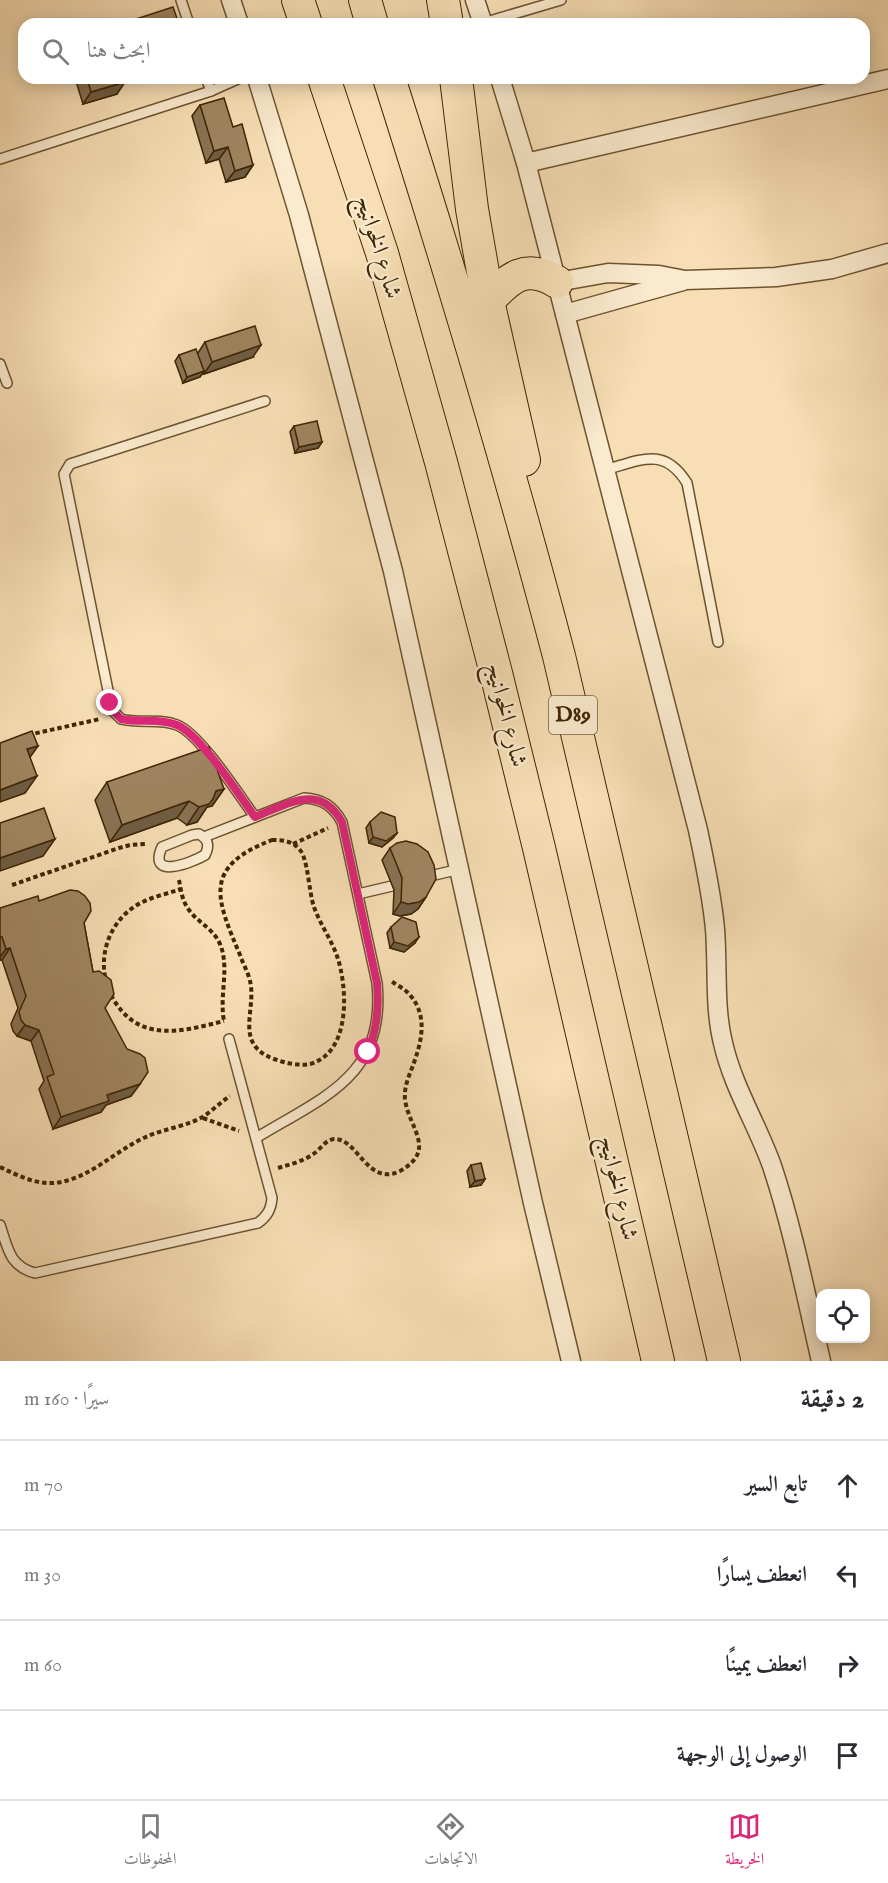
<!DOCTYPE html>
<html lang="ar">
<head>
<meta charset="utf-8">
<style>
  body { margin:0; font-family:"IM FELL English",Amiri,serif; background:#f2f2f3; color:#2b2b33; direction:rtl }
  .controls { position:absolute; right:18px; bottom:18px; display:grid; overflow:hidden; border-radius:12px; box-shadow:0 3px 15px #0003 }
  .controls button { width:54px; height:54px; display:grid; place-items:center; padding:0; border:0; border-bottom:2px solid #e1e1e2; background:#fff; color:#2b2b33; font:30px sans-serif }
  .stop { position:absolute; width:18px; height:18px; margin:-14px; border:4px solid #db2777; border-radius:50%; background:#fff }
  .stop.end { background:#db2777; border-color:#fff; box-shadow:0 2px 6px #0008 }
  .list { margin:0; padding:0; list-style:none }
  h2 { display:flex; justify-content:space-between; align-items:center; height:78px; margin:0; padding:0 24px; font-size:26px }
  h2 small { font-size:20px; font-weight:400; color:#7c7c81 }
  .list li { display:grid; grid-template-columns:39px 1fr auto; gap:18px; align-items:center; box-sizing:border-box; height:90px; padding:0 24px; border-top:2px solid #e1e1e2 }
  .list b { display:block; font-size:22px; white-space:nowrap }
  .list em { font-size:20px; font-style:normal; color:#7c7c81 }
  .icon { flex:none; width:33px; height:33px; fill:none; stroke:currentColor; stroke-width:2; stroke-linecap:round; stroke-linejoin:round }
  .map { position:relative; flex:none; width:888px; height:1361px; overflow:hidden; direction:ltr }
  .search { position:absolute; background:#fff; box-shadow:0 3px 15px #0003; left:18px; right:18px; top:18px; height:66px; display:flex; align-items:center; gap:15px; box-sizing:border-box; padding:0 21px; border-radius:18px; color:#7c7c81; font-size:22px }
  .sheet { height:438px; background:#fff }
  nav { display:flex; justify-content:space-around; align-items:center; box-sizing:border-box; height:84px; border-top:2px solid #e1e1e2; background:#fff; font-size:16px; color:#7c7c81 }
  nav a { display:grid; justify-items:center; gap:3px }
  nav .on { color:#db2777 }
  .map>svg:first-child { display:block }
</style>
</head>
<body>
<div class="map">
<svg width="888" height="1361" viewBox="0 0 888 1361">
  <rect width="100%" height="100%" fill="#f7deb4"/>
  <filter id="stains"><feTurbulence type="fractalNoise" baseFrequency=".00333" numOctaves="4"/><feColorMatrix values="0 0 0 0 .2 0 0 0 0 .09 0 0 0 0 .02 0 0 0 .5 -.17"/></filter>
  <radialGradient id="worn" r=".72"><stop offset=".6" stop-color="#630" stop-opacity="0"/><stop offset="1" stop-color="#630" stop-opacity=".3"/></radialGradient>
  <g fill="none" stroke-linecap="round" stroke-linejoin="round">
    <g stroke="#6d5330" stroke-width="12">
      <g id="service">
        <path d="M 181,0 L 189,24"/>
        <path d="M 483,23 L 561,0"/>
        <path d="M 206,78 L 211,91"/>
        <path d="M 0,159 L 211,91 L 240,78"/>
        <path d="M 0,364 L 7,383"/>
        <path d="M 605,470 C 641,460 664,446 687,483 L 718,642"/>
        <path d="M 255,817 C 239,795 200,734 177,725 C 160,718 139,724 121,719 L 112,710 L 64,474 L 70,464 L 265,401"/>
        <path d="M 199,834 C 208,839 210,845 205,855 C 193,862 147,881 162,847 L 192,835 Z"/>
        <path d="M 204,837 L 304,798 C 323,799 333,806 342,822 L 377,983 C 386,1076 325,1096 256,1138"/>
        <path d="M 426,877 L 460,869"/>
        <path d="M 358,894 L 392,886"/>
        <path d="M 0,1225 C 8,1248 9,1266 35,1273 L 258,1223 C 267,1216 271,1210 272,1198 L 229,1039"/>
      </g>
    </g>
    <g stroke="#6d5330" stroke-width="21">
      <g id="minor">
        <path d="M 231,0 L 239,24"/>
        <path d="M 475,0 L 483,24"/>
        <path d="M 257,78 L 299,215 L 393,571 L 533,1203 L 571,1361"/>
        <path d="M 500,78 L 526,163 L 698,830 C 705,863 712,896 715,929 C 718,967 714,1007 723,1043 C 733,1087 757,1124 772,1166 C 793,1229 806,1296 821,1361"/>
        <path d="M 526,163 L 888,79"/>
        <path d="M 557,282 L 608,273 L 659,275 L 685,280 L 776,277 L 832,269 L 888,253"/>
        <path d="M 565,314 L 683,281"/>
      </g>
    </g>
    <g stroke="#3f2504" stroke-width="34">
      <g id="trunk">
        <path d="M 298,0 L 306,24"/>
        <path d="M 365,0 L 372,24"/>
        <path d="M 443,0 L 447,24"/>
        <path d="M 324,78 L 382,253 L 441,462 L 496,673 L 539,848 L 658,1361"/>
        <path d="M 389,78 C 450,270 508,462 559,656 L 724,1361"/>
        <path d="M 456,78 L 472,209 L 488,301 L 524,460"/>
        <path d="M 488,301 C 510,277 526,263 557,282"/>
      </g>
    </g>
    <g stroke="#3f2504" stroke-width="4" stroke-dasharray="4.5 3" stroke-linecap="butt">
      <path d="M 28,735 L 100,719"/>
      <path d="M 272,840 C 283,840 293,841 300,850 C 308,859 309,893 314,907 C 320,924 331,939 337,956 C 348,988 351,1053 310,1064 C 299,1066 285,1063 274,1059 C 233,1044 257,1010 250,981 C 248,972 243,964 240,955 C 216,898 202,867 272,840 Z"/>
      <path d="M 293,844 L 328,828"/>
      <path d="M 179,880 C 181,890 182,901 189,910 C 198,923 213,928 220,944 C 230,968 219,995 224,1021"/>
      <path d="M 12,885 L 119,848 L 130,845 L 146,844"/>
      <path d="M 105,977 C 100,949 112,920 137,905 C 150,897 167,894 181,889"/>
      <path d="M 111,995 C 137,1044 180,1032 224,1021"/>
      <path d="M 203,1118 L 239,1131"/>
      <path d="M 0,1167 C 17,1175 34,1184 53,1183 C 88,1181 115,1150 148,1136 C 164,1129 191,1125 204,1116 C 213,1110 221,1102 230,1096"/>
      <path d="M 278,1168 C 291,1164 305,1161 316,1152 C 322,1147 326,1140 334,1139 C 358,1138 367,1187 400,1171 C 438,1150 408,1127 405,1099 C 404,1088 408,1078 412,1068 C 421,1044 429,1017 410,995 C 405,989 397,985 391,981"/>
    </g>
    <use href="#service" stroke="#faeace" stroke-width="9"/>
    <use href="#minor" stroke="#faeace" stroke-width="18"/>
    <use href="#trunk" stroke="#f7deb4" stroke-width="32"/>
  </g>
  <g fill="#897253" stroke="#3f2504" stroke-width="1.5">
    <path d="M 75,78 L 124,78 L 117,94 L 83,104 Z"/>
    <path d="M 200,105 L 233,127 L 253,165 L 245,177 L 226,182 L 219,159 L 206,163 L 192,116 Z"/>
    <path d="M 205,342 L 253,357 L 204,374 L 203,372 L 200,377 L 183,383 L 175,361 L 179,355 L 198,353 Z"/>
    <path d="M 294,426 L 322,442 L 318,448 L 295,453 L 290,432 Z"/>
    <path d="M 107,782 L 224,789 L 212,806 L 207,807 L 197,822 L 187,825 L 177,818 L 110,842 L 95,800 Z"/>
    <path d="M 370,822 L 397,833 L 393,838 L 382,847 L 369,843 L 366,828 Z"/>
    <path d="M 390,848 L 426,897 L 418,909 L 411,914 L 400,916 L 393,914 L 394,890 L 382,860 Z"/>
    <path d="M 39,901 L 84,923 L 93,972 L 105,1008 L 140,1084 L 131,1096 L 106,1105 L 101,1112 L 53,1129 L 39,1089 L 44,1081 L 31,1041 L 17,1036 L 13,1031 L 11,1024 L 18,1008 L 2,960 L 0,960 L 0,908 Z"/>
    <path d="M 391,927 L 415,943 L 404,952 L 390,948 L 387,933 Z"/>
    <path d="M 471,1165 L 485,1179 L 481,1185 L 470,1187 L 467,1171 Z"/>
  </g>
  <g fill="#6f5d43" stroke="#3f2504" stroke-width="1.5">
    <path d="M 125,82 L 117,94 L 83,104 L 91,92 Z"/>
    <path d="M 228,147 L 219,159 L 206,163 L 214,151 Z"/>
    <path d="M 253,165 L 245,177 L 226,182 L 235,171 Z"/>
    <path d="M 261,345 L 253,357 L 204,374 L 212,362 Z"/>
    <path d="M 204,371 L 200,377 L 183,383 L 187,377 Z"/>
    <path d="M 322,442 L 318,448 L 295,453 L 299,447 Z"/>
    <path d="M 38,746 L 26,763 L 27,749 Z"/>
    <path d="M 37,776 L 25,793 L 0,802 L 0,790 Z"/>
    <path d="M 224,789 L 212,806 L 207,807 L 197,822 L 187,825 L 199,807 L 216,791 Z"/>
    <path d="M 189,801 L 177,818 L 110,842 L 122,825 Z"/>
    <path d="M 397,833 L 393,838 L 382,847 L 369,843 L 373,837 Z"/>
    <path d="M 55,839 L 43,856 L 0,871 L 0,858 Z"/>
    <path d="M 426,897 L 418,909 L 411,914 L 400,916 L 393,914 L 401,902 Z"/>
    <path d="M 419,937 L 415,943 L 404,952 L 390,948 L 394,942 Z"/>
    <path d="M 10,948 L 2,960 L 0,960 L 0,957 L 6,949 Z"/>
    <path d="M 25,1025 L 39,1030 L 31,1041 L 17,1036 Z"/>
    <path d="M 140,1084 L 131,1096 L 106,1105 L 101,1112 L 53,1129 L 61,1117 L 107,1095 Z"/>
    <path d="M 485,1179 L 481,1185 L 470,1187 L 475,1181 Z"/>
  </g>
  <g fill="#9f8560" stroke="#3f2504" stroke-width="1.5">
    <path d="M 173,7 L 179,24 L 131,24 L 130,21 Z"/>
    <path d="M 87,78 L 124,78 L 125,82 L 91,92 Z"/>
    <path d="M 224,98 L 233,127 L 242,124 L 253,165 L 235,171 L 228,147 L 214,151 L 200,105 Z"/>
    <path d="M 255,326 L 261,345 L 212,362 L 205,342 Z"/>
    <path d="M 196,349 L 204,371 L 187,377 L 179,355 Z"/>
    <path d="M 317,421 L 322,442 L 299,447 L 294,426 Z"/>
    <path d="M 32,731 L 38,746 L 27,749 L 37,776 L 0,790 L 0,743 Z"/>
    <path d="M 209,747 L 224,789 L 216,791 L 213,799 L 209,804 L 199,807 L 189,801 L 122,825 L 107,782 Z"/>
    <path d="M 44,808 L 55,839 L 0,858 L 0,823 Z"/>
    <path d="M 381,812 L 395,817 L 397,833 L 386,841 L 373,837 L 370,822 Z"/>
    <path d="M 406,841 L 417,844 L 428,852 L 434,865 L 436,879 L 426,897 L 419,902 L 408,904 L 401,902 L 402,878 L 390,848 L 397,843 Z"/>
    <path d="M 70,890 L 78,891 L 85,896 L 90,903 L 91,911 L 84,923 L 93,972 L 99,971 L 111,980 L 114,994 L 105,1008 L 127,1049 L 140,1054 L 145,1058 L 148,1072 L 140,1084 L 107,1095 L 109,1101 L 61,1117 L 47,1077 L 54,1074 L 39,1030 L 25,1025 L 21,1020 L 19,1012 L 26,996 L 10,948 L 6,949 L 2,937 L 0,937 L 0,908 L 38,896 L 39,901 Z"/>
    <path d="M 402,917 L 416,922 L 419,937 L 408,946 L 394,942 L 391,927 Z"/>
    <path d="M 481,1163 L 485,1179 L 475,1181 L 471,1165 Z"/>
  </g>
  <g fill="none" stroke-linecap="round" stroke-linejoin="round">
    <path stroke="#db2777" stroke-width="8" d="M 110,703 L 112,710 L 121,719 C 139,723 160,718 177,725 C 200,734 239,795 255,817 C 288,804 320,782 342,822 L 377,983 C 379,1009 377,1028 368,1052"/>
  </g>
  <g text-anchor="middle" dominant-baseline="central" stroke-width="4.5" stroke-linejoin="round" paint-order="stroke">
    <rect fill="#faeace" stroke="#776041" stroke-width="1.5" x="549" y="696" width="48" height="38" rx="4.5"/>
    <g font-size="22" font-weight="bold" fill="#3f2504">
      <text x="573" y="715">D89</text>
    </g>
    <g font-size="24" fill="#3f2504" stroke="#faeace">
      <text transform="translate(378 247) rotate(73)">شارع الخوانيج</text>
      <text transform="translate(506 715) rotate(76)">شارع الخوانيج</text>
      <text transform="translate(618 1188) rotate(77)">شارع الخوانيج</text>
    </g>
  </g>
  <rect width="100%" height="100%" filter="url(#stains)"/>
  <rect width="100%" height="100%" fill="url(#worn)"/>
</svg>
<div class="controls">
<button><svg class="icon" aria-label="locate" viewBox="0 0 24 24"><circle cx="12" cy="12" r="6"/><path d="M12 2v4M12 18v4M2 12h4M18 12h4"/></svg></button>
</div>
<div class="stop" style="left:368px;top:1052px"></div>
<div class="stop end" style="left:110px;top:703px"></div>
<div class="search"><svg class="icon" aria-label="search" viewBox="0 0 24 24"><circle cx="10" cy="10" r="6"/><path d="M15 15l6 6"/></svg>ابحث هنا</div>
</div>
<section class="sheet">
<h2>2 دقيقة<small>سيرًا · 160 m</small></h2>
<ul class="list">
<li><svg class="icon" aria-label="ahead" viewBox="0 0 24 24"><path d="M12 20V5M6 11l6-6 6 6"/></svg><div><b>تابع السير</b></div><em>70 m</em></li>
<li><svg class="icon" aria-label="left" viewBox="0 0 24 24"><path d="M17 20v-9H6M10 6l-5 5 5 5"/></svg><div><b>انعطف يسارًا</b></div><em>30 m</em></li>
<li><svg class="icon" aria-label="right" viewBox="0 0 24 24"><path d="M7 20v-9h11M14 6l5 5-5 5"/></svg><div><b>انعطف يمينًا</b></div><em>60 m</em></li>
<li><svg class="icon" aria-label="arrive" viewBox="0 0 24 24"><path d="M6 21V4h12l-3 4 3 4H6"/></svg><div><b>الوصول إلى الوجهة</b></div></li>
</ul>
</section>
<nav>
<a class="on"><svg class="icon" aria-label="map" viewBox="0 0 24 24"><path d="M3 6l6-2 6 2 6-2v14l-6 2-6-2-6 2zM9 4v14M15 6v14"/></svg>الخريطة</a>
<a><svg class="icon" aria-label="directions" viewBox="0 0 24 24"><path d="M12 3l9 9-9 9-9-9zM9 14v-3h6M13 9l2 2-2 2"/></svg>الاتجاهات</a>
<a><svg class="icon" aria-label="saved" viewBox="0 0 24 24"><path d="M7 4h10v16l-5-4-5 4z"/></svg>المحفوظات</a>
</nav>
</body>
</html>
